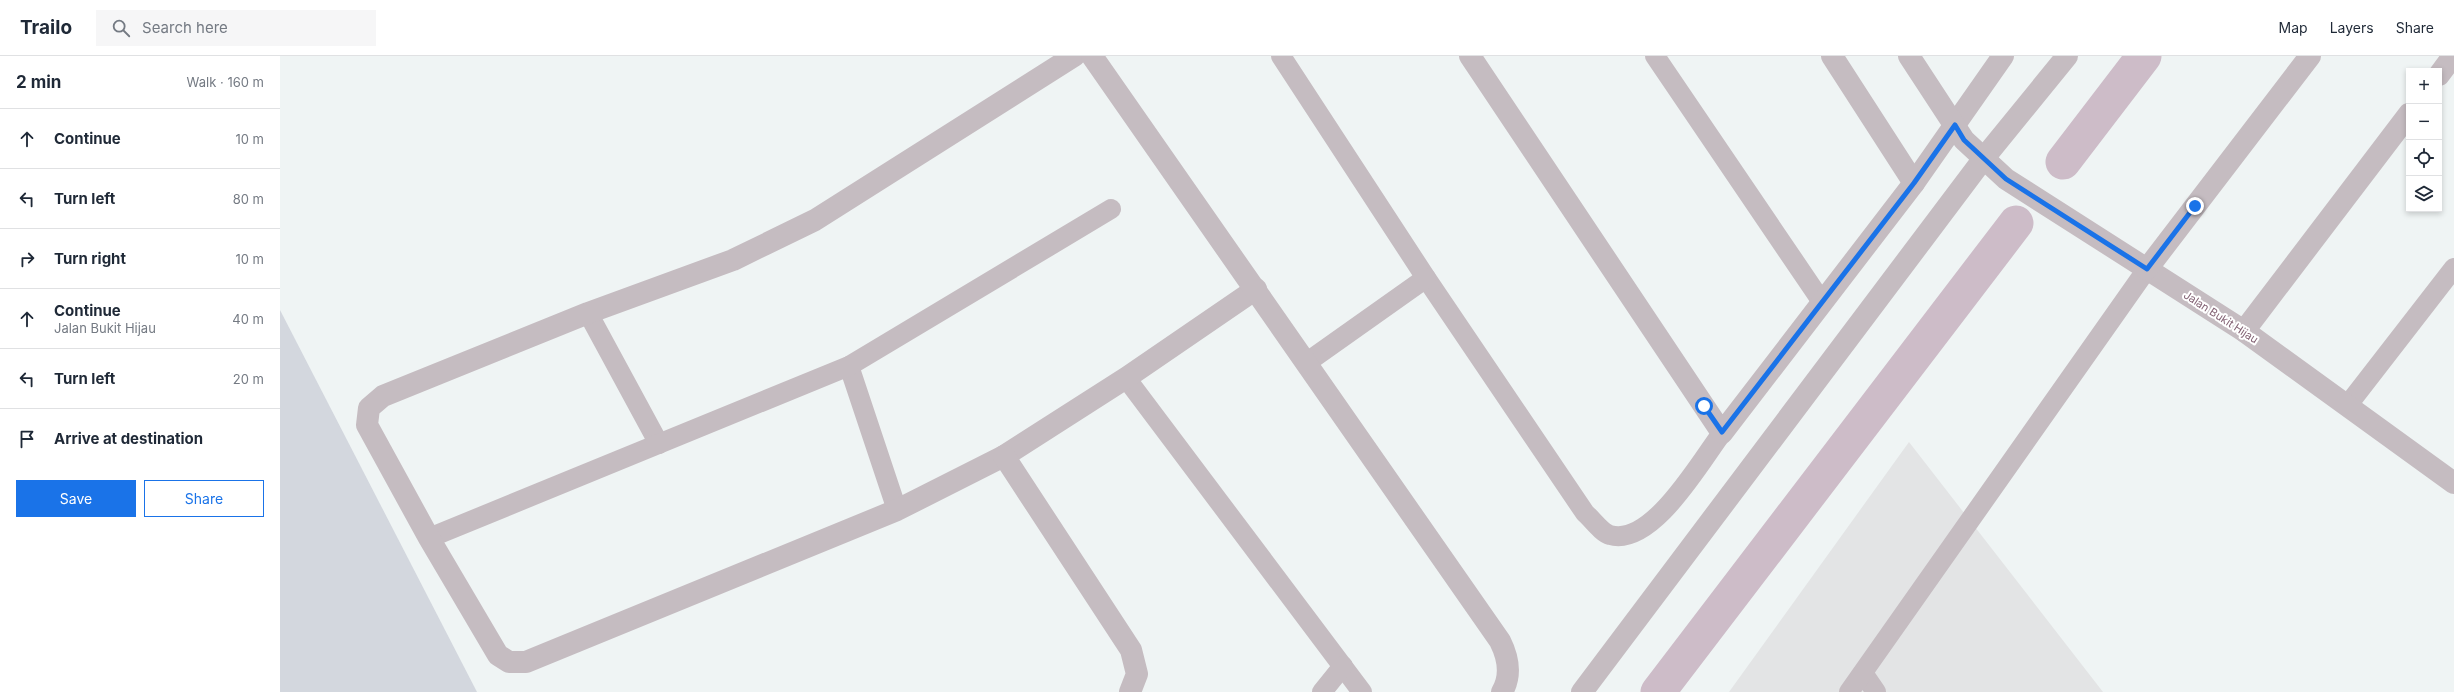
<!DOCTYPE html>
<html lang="en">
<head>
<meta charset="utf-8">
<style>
  body { margin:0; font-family:Inter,sans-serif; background:#f6f6f7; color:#1f2937 }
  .controls { position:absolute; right:12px; top:12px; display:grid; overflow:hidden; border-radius:0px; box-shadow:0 2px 6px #0003 }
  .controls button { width:36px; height:36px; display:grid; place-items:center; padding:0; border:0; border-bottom:1px solid #e0e1e3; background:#fff; color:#1f2937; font:20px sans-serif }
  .stop { position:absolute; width:12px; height:12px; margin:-9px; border:3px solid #1a73e8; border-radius:50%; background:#fff }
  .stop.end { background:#1a73e8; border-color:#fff; box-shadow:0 1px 4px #0008 }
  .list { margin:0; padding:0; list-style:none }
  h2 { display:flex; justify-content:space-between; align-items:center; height:52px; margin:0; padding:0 16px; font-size:17px }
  h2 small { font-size:13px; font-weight:400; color:#747a83 }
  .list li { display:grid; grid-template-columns:26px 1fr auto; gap:12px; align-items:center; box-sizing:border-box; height:60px; padding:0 16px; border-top:1px solid #e0e1e3 }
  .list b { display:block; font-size:15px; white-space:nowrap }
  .list p { margin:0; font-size:13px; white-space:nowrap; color:#747a83 }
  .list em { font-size:13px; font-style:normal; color:#747a83 }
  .actions { display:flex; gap:8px; padding:12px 16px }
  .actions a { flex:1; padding:9px 0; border:1px solid #1a73e8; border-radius:0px; text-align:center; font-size:14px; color:#1a73e8 }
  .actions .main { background:#1a73e8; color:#fff }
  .icon { flex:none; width:22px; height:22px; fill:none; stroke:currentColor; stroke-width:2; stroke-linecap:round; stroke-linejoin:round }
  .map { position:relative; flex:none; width:2174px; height:636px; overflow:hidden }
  header { display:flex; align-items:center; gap:24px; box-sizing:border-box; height:56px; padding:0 20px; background:#fff; border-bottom:1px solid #e0e1e3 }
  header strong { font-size:19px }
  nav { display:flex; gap:22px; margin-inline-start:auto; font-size:14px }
  .search { width:280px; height:36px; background:#f6f6f7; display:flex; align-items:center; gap:10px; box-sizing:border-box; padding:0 14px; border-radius:0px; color:#747a83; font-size:15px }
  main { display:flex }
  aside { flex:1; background:#fff }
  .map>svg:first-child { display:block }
</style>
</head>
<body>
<header>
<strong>Trailo</strong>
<div class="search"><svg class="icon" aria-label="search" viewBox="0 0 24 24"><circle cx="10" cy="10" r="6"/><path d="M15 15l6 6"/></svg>Search here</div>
<nav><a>Map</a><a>Layers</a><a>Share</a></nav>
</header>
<main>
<aside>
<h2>2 min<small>Walk · 160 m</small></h2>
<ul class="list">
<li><svg class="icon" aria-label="ahead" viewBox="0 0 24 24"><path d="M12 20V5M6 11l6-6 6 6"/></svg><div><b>Continue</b></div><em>10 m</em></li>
<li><svg class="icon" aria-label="left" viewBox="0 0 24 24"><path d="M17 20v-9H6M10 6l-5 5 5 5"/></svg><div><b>Turn left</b></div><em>80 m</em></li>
<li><svg class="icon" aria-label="right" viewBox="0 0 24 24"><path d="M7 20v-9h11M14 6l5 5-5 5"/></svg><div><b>Turn right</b></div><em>10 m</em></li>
<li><svg class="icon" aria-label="ahead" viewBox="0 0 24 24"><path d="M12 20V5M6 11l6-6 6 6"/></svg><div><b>Continue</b><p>Jalan Bukit Hijau</p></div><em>40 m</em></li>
<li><svg class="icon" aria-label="left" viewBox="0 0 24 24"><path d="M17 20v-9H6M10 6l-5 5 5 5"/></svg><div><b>Turn left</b></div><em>20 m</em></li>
<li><svg class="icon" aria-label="arrive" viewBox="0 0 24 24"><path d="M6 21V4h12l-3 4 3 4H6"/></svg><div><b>Arrive at destination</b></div></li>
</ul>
<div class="actions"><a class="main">Save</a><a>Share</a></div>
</aside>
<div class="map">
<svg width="2174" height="636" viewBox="0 0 2174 636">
  <rect width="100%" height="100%" fill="#eff4f4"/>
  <path fill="#e3e4e5" d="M 1629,386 L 1823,636 L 1449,636 Z"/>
  <path fill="#d3d7de" d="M 0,254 L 197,636 L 0,636 Z"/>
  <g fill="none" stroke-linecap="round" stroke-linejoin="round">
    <g stroke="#cdbcc8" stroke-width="35">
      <path d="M 1783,106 L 1864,0"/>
      <path d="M 1378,636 L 1736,167"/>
    </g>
    <g stroke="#c5bcc1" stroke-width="20">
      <path d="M 1001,0 L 1146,222 L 1305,457 C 1312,463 1322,477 1330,479 C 1372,491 1420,406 1442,377"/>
      <path d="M 1375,0 L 1542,246"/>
      <path d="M 308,257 L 379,388"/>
      <path d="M 1026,307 L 1146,222"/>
      <path d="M 569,310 L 617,454"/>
      <path d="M 846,322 L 1082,636"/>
      <path d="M 2067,350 L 2174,212"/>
      <path d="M 149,482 L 569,310 L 831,153"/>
      <path d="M 1583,617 L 1596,636"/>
      <path d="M 1042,636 L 1063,610"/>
      <path d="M 1569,636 L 1867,213"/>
    </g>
    <g stroke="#c5bcc1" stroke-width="22">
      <path d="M 794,0 L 535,164 L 453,204 L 308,257 L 103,340 L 89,352 L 87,369 L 149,482 L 218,599 L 229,606 L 246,606 L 617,454 L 724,400 L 846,322 L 976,233"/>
      <path d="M 812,0 L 1220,585 C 1228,601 1232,619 1222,636"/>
      <path d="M 1190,0 L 1442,377 L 1634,127 L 1723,0"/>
      <path d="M 1552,0 L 1634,127"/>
      <path d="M 1629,0 L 1684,84 L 1726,123 L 1964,275 L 2174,427"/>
      <path d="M 2159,19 L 2173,0"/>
      <path d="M 1867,213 L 2030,0"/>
      <path d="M 1964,275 L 2129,58"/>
      <path d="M 724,400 L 851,594 L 857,618 L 850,636"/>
      <path d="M 1302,636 L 1704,102 L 1787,0"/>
    </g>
  </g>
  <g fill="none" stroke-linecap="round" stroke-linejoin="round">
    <path stroke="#1a73e8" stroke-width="5" d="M 1424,350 L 1442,376 L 1634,127 L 1675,69 L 1684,84 L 1726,123 L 1867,213 L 1915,150"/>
  </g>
  <g text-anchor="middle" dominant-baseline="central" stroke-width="4" stroke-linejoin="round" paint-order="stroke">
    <g font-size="11" fill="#826173" stroke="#fff">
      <text transform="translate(1941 261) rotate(33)">Jalan Bukit Hijau</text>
    </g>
  </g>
</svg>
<div class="controls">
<button>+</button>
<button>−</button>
<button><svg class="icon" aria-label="locate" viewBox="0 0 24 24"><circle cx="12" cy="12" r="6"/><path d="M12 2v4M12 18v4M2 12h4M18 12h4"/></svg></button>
<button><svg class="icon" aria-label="layers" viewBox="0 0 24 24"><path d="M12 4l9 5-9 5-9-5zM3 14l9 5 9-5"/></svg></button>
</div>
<div class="stop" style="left:1424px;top:350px"></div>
<div class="stop end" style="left:1915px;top:150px"></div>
</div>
</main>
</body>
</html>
